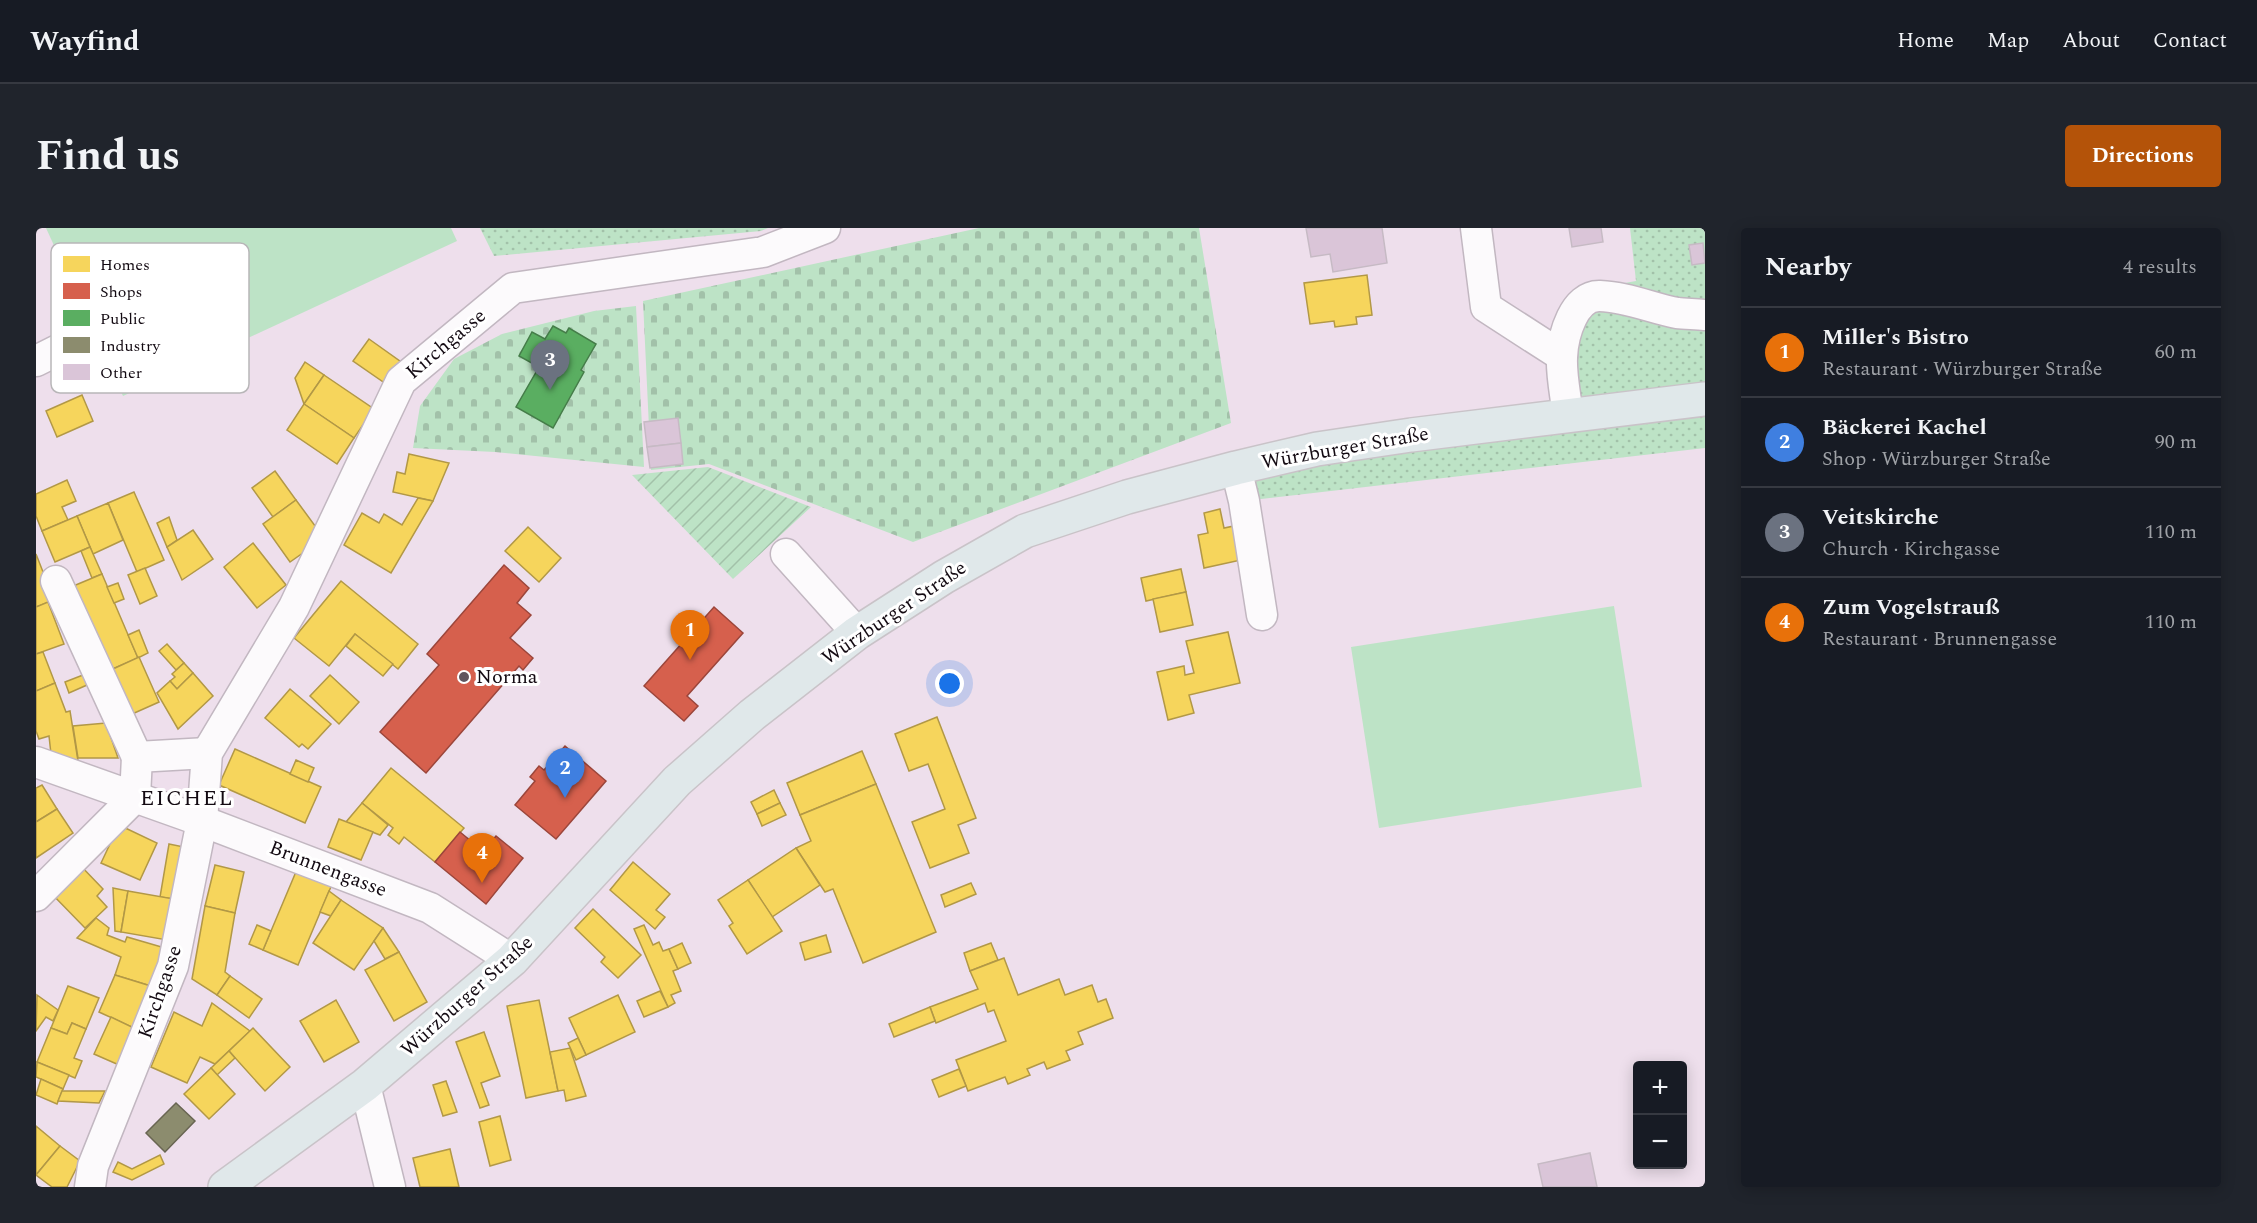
<!DOCTYPE html>
<html lang="en">
<head>
<meta charset="utf-8">
<style>
  body { margin:0; font-family:Spectral,serif; background:#20242c; color:#f1f3f6 }
  .controls { position:absolute; right:18px; bottom:18px; display:grid; overflow:hidden; border-radius:6px; box-shadow:0 3px 15px #0003 }
  .controls button { width:54px; height:54px; display:grid; place-items:center; padding:0; border:0; border-bottom:2px solid #363941; background:#171b24; color:#f1f3f6; font:30px sans-serif }
  .you { position:absolute; left:914px; top:456px; width:21px; height:21px; margin:-15px; border:4px solid #fff; border-radius:50%; background:#1a73e8; box-shadow:0 0 0 9px #1a73e833 }
  .badge { display:grid; place-items:center; width:39px; height:39px; border-radius:50%; background:#b45309; color:#fff; font-size:20px; font-weight:700 }
  .pin { position:absolute; translate:-50% -50px; filter:drop-shadow(0 2px 3px #0008) }
  .pin::after { content:''; position:absolute; top:32px; width:21px; height:18px; background:inherit; clip-path:polygon(0 0,100% 0,50% 100%) }
  .list { margin:0; padding:0; list-style:none }
  h2 { display:flex; justify-content:space-between; align-items:center; height:78px; margin:0; padding:0 24px; font-size:26px }
  h2 small { font-size:20px; font-weight:400; color:#9ea1a6 }
  .list li { display:grid; grid-template-columns:39px 1fr auto; gap:18px; align-items:center; box-sizing:border-box; height:90px; padding:0 24px; border-top:2px solid #363941 }
  .list b { display:block; font-size:22px; white-space:nowrap }
  .list p { margin:0; font-size:20px; white-space:nowrap; color:#9ea1a6 }
  .list em { font-size:20px; font-style:normal; color:#9ea1a6 }
  .map { position:relative; flex:none; width:1669px; height:959px; overflow:hidden; border-radius:6px }
  header { display:flex; align-items:center; gap:36px; box-sizing:border-box; height:84px; padding:0 30px; background:#171b24; border-bottom:2px solid #363941 }
  header strong { font-size:28px }
  nav { display:flex; gap:33px; margin-inline-start:auto; font-size:21px }
  .intro { display:flex; align-items:center; justify-content:space-between; box-sizing:border-box; height:144px; padding:0 36px }
  h1 { margin:0; font-size:42px }
  .button { padding:15px 27px; border-radius:6px; background:#b45309; color:#fff; font-size:21px; font-weight:700 }
  main { display:flex; gap:36px; padding:0 36px }
  aside { flex:1; background:#171b24; border-radius:6px; box-shadow:0 3px 15px #0003 }
  .map>svg:first-child { display:block }
</style>
</head>
<body>
<header>
<strong>Wayfind</strong>
<nav><a>Home</a><a>Map</a><a>About</a><a>Contact</a></nav>
</header>
<div class="intro"><h1>Find us</h1><a class="button">Directions</a></div>
<main>
<div class="map">
<svg width="1669" height="959" viewBox="0 0 1669 959">
  <defs>
    <pattern id="grass-dots" width="8" height="8" patternUnits="userSpaceOnUse" patternTransform="scale(1.5)"><rect width="8" height="8" fill="#bde3c6"/><path d="M2 2h.1M6 6h.1" fill="none" stroke="#a2c1a9" stroke-width="1.8" stroke-linecap="round"/></pattern>
    <pattern id="cemetery-stones" width="16" height="16" patternUnits="userSpaceOnUse" patternTransform="scale(1.5)"><rect width="16" height="16" fill="#bde3c6"/><path d="M2 7V4a2 2 0 0 1 4 0v3zM10 15v-3a2 2 0 0 1 4 0v3z" fill="#a2c1a9"/></pattern>
    <pattern id="garden-furrows" width="10" height="10" patternUnits="userSpaceOnUse" patternTransform="scale(1.5)"><rect width="10" height="10" fill="#bde3c6"/><path d="M-1 1l2-2M0 10L10 0M9 11l2-2" fill="none" stroke="#a2c1a9"/></pattern>
  </defs>
  <rect width="100%" height="100%" fill="#eedfec"/>
  <g fill="url(#grass-dots)">
    <path d="M 444,0 L 732,0 L 725,3 L 458,28 Z"/>
    <path d="M 1594,0 L 1669,0 L 1669,220 L 1208,273 L 1200,240 L 1532,188 L 1551,70 L 1583,56 L 1600,53 Z"/>
  </g>
  <g fill="url(#cemetery-stones)">
    <path d="M 943,0 L 1163,0 L 1195,195 L 877,314 L 673,236 L 615,242 L 607,73 Z"/>
    <path d="M 600,78 L 608,239 L 459,224 L 377,220 L 384,178 L 418,131 L 466,106 L 558,83 Z"/>
  </g>
  <g fill="#bde3c6">
    <path d="M 10,0 L 415,0 L 421,13 L 87,168 Z"/>
    <path d="M 1578,378 L 1606,559 L 1343,600 L 1315,419 Z"/>
  </g>
  <path fill="url(#garden-furrows)" d="M 672,239 L 775,279 L 697,351 L 596,247 Z"/>
  <g fill="#f6d55c" stroke="#b29846" stroke-width="1.5">
    <path d="M 1331,47 L 1336,87 L 1320,89 L 1321,96 L 1299,99 L 1298,93 L 1274,96 L 1268,55 Z"/>
    <path d="M 333,111 L 368,136 L 353,158 L 317,133 Z"/>
    <path d="M 269,134 L 288,147 L 268,176 L 259,150 Z"/>
    <path d="M 288,147 L 338,181 L 318,210 L 268,176 Z"/>
    <path d="M 46,167 L 57,193 L 21,209 L 10,183 Z"/>
    <path d="M 268,176 L 318,210 L 301,236 L 251,202 Z"/>
    <path d="M 373,226 L 413,235 L 397,273 L 357,264 L 361,244 L 369,246 Z"/>
    <path d="M 239,243 L 260,272 L 237,289 L 216,260 Z"/>
    <path d="M 31,252 L 40,273 L 26,279 L 32,292 L 6,303 L 0,288 L 0,266 Z"/>
    <path d="M 98,264 L 128,332 L 101,344 L 72,275 Z"/>
    <path d="M 382,270 L 397,273 L 355,345 L 308,317 L 326,285 L 343,295 L 348,286 L 366,297 Z"/>
    <path d="M 260,272 L 288,310 L 254,334 L 227,296 Z"/>
    <path d="M 72,275 L 87,312 L 57,326 L 41,288 Z"/>
    <path d="M 1184,281 L 1188,300 L 1198,298 L 1205,332 L 1168,340 L 1162,307 L 1172,305 L 1168,285 Z"/>
    <path d="M 41,288 L 54,319 L 19,334 L 6,303 Z"/>
    <path d="M 133,289 L 141,312 L 131,319 L 121,295 Z"/>
    <path d="M 492,299 L 525,330 L 503,354 L 469,323 Z"/>
    <path d="M 157,302 L 177,331 L 146,352 L 131,319 Z"/>
    <path d="M 217,315 L 250,357 L 221,380 L 188,339 Z"/>
    <path d="M 54,319 L 66,346 L 56,350 L 45,323 Z"/>
    <path d="M 0,326 L 18,372 L 0,379 Z"/>
    <path d="M 109,340 L 121,368 L 104,376 L 92,347 Z"/>
    <path d="M 1145,341 L 1150,364 L 1110,373 L 1105,350 Z"/>
    <path d="M 66,346 L 102,430 L 72,443 L 35,359 Z"/>
    <path d="M 305,353 L 382,416 L 362,441 L 319,406 L 293,438 L 258,410 Z"/>
    <path d="M 82,355 L 88,371 L 78,375 L 71,359 Z"/>
    <path d="M 1150,364 L 1157,397 L 1124,404 L 1117,371 Z"/>
    <path d="M 12,374 L 28,416 L 0,426 L 0,379 Z"/>
    <path d="M 103,402 L 112,425 L 102,430 L 92,407 Z"/>
    <path d="M 1192,404 L 1204,455 L 1153,467 L 1158,485 L 1132,492 L 1121,444 L 1148,438 L 1149,447 L 1158,445 L 1150,413 Z"/>
    <path d="M 319,406 L 357,436 L 347,448 L 310,418 Z"/>
    <path d="M 131,416 L 148,435 L 140,442 L 123,423 Z"/>
    <path d="M 7,424 L 19,455 L 0,463 L 0,426 Z"/>
    <path d="M 103,429 L 123,474 L 85,491 L 66,446 Z"/>
    <path d="M 148,435 L 157,445 L 141,461 L 134,453 L 139,449 L 136,446 Z"/>
    <path d="M 157,445 L 177,468 L 142,501 L 121,465 L 134,453 L 141,461 Z"/>
    <path d="M 47,447 L 51,457 L 33,465 L 29,454 Z"/>
    <path d="M 294,447 L 323,474 L 303,496 L 274,468 Z"/>
    <path d="M 19,455 L 30,484 L 34,483 L 42,533 L 16,535 L 13,508 L 3,511 L 0,503 L 0,463 Z"/>
    <path d="M 254,461 L 295,496 L 272,521 L 266,516 L 263,519 L 229,490 Z"/>
    <path d="M 901,489 L 940,590 L 922,597 L 933,625 L 894,640 L 876,594 L 909,581 L 892,536 L 873,543 L 859,506 Z"/>
    <path d="M 70,495 L 82,530 L 42,530 L 37,498 Z"/>
    <path d="M 199,521 L 285,559 L 269,595 L 183,557 Z"/>
    <path d="M 826,523 L 840,556 L 764,587 L 751,555 Z"/>
    <path d="M 260,532 L 278,540 L 272,554 L 254,546 Z"/>
    <path d="M 355,540 L 428,600 L 399,634 L 368,609 L 363,616 L 352,607 L 357,600 L 326,575 Z"/>
    <path d="M 840,556 L 900,704 L 827,735 L 797,661 L 789,664 L 760,620 L 775,613 L 764,587 Z"/>
    <path d="M 6,557 L 21,581 L 0,594 L 0,560 Z"/>
    <path d="M 738,562 L 744,575 L 721,586 L 715,574 Z"/>
    <path d="M 326,575 L 352,597 L 344,607 L 310,594 Z"/>
    <path d="M 744,575 L 750,587 L 726,598 L 721,586 Z"/>
    <path d="M 21,581 L 37,605 L 0,630 L 0,594 Z"/>
    <path d="M 303,591 L 337,604 L 325,632 L 292,619 Z"/>
    <path d="M 83,597 L 121,615 L 104,652 L 65,635 Z"/>
    <path d="M 133,616 L 148,619 L 138,671 L 124,669 Z"/>
    <path d="M 760,620 L 784,657 L 736,689 L 712,652 Z"/>
    <path d="M 597,634 L 634,666 L 620,682 L 629,689 L 619,701 L 574,662 Z"/>
    <path d="M 43,636 L 67,661 L 61,668 L 71,679 L 49,700 L 14,664 Z"/>
    <path d="M 179,637 L 208,644 L 199,685 L 169,678 Z"/>
    <path d="M 262,639 L 297,654 L 262,737 L 227,722 Z"/>
    <path d="M 712,652 L 746,703 L 711,726 L 693,698 L 697,695 L 682,672 Z"/>
    <path d="M 935,655 L 940,666 L 909,679 L 905,667 Z"/>
    <path d="M 77,660 L 92,663 L 85,704 L 79,703 Z"/>
    <path d="M 92,663 L 138,671 L 131,712 L 85,704 Z"/>
    <path d="M 293,663 L 305,672 L 295,688 L 284,684 Z"/>
    <path d="M 305,672 L 347,700 L 318,742 L 277,715 Z"/>
    <path d="M 169,678 L 199,685 L 189,744 L 194,748 L 181,767 L 156,751 Z"/>
    <path d="M 557,681 L 605,727 L 582,750 L 565,734 L 569,729 L 539,700 Z"/>
    <path d="M 60,690 L 73,700 L 71,707 L 89,714 L 91,709 L 129,720 L 118,759 L 79,747 L 85,729 L 41,710 Z"/>
    <path d="M 221,697 L 235,703 L 227,722 L 213,716 Z"/>
    <path d="M 608,697 L 617,717 L 623,714 L 627,723 L 633,721 L 642,741 L 637,743 L 645,763 L 635,767 L 639,775 L 632,779 L 598,701 Z"/>
    <path d="M 347,700 L 363,724 L 349,731 L 338,713 Z"/>
    <path d="M 790,707 L 795,724 L 769,732 L 764,715 Z"/>
    <path d="M 646,715 L 655,735 L 642,741 L 633,721 Z"/>
    <path d="M 955,715 L 962,732 L 934,743 L 928,725 Z"/>
    <path d="M 363,724 L 391,774 L 358,793 L 329,742 Z"/>
    <path d="M 968,730 L 982,767 L 1023,751 L 1029,767 L 1056,757 L 1062,774 L 1070,771 L 1077,790 L 1042,804 L 1047,816 L 1030,823 L 1034,832 L 1011,841 L 1008,834 L 991,841 L 994,847 L 972,856 L 969,849 L 932,863 L 920,832 L 970,813 L 958,782 L 952,784 L 949,775 L 900,795 L 894,779 L 942,761 L 934,743 Z"/>
    <path d="M 79,747 L 118,759 L 100,801 L 63,784 Z"/>
    <path d="M 194,748 L 226,771 L 213,790 L 181,767 Z"/>
    <path d="M 32,758 L 63,770 L 50,801 L 36,795 L 31,806 L 15,800 Z"/>
    <path d="M 624,763 L 632,779 L 608,789 L 601,773 Z"/>
    <path d="M 1,767 L 22,782 L 17,793 L 10,789 L 0,803 Z"/>
    <path d="M 582,767 L 599,804 L 550,827 L 533,790 Z"/>
    <path d="M 300,772 L 323,814 L 288,834 L 264,793 Z"/>
    <path d="M 503,772 L 522,863 L 490,870 L 471,778 Z"/>
    <path d="M 176,775 L 214,803 L 179,836 L 164,829 L 151,855 L 115,839 L 138,784 L 166,798 Z"/>
    <path d="M 894,779 L 899,793 L 858,809 L 853,796 Z"/>
    <path d="M 75,789 L 100,801 L 83,837 L 58,826 Z"/>
    <path d="M 36,795 L 50,801 L 38,830 L 46,833 L 39,850 L 1,834 L 15,800 L 31,806 Z"/>
    <path d="M 217,800 L 254,839 L 229,863 L 193,823 Z"/>
    <path d="M 448,804 L 464,848 L 445,855 L 453,877 L 444,880 L 420,814 Z"/>
    <path d="M 542,810 L 550,827 L 540,832 L 532,815 Z"/>
    <path d="M 534,820 L 550,868 L 530,873 L 528,862 L 522,863 L 514,824 Z"/>
    <path d="M 193,823 L 199,830 L 181,847 L 175,840 Z"/>
    <path d="M 1,834 L 33,847 L 27,861 L 0,849 Z"/>
    <path d="M 175,840 L 199,866 L 173,891 L 148,866 Z"/>
    <path d="M 923,841 L 930,858 L 903,869 L 896,852 Z"/>
    <path d="M 5,851 L 27,861 L 21,876 L 0,867 Z"/>
    <path d="M 410,853 L 421,884 L 407,888 L 397,857 Z"/>
    <path d="M 26,863 L 69,863 L 63,875 L 22,873 Z"/>
    <path d="M 464,888 L 475,932 L 454,938 L 443,894 Z"/>
    <path d="M 0,898 L 24,918 L 0,947 Z"/>
    <path d="M 24,918 L 44,933 L 31,959 L 16,959 L 0,947 Z"/>
    <path d="M 414,921 L 423,959 L 384,959 L 377,930 Z"/>
    <path d="M 124,927 L 128,936 L 96,952 L 77,944 L 82,934 L 96,941 Z"/>
  </g>
  <g fill="#d6604d" stroke="#9c463b" stroke-width="1.5">
    <path d="M 468,337 L 493,360 L 481,375 L 495,387 L 474,410 L 497,430 L 487,442 L 483,438 L 390,545 L 344,504 L 403,437 L 391,426 Z"/>
    <path d="M 678,379 L 707,405 L 651,468 L 662,478 L 648,493 L 608,458 Z"/>
    <path d="M 529,518 L 570,553 L 520,611 L 479,577 L 499,553 L 494,549 L 503,538 L 508,542 Z"/>
    <path d="M 424,604 L 447,623 L 460,608 L 487,630 L 450,676 L 399,634 Z"/>
  </g>
  <path fill="#5aae61" stroke="#457d49" stroke-width="1.5" d="M 517,98 L 530,105 L 533,100 L 560,116 L 545,142 L 548,144 L 517,200 L 480,179 L 503,139 L 483,128 L 496,104 L 509,111 Z"/>
  <path fill="#8c8c6e" stroke="#686552" stroke-width="1.5" d="M 140,875 L 159,893 L 129,924 L 110,905 Z"/>
  <g fill="#dac5d8" stroke="#c6bac4" stroke-width="1.5">
    <path d="M 1270,0 L 1346,0 L 1351,35 L 1297,44 L 1294,26 L 1275,29 Z"/>
    <path d="M 1533,0 L 1565,0 L 1567,14 L 1536,19 Z"/>
    <path d="M 1667,15 L 1669,35 L 1656,37 L 1653,17 Z"/>
    <path d="M 642,190 L 645,215 L 611,219 L 608,194 Z"/>
    <path d="M 645,215 L 647,236 L 614,240 L 611,219 Z"/>
    <path d="M 1554,925 L 1561,959 L 1507,959 L 1502,936 Z"/>
  </g>
  <g fill="none" stroke-linecap="round" stroke-linejoin="round">
    <g stroke="#c2b7c1" stroke-width="33">
      <g id="minor">
        <path d="M 1440,0 L 1450,79 L 1526,128"/>
        <path d="M 0,133 L 30,118"/>
        <path d="M 1532,188 C 1530,169 1525,148 1526,129 C 1527,107 1538,67 1564,68 C 1591,69 1615,80 1641,85 C 1650,86 1660,86 1669,87"/>
        <path d="M 1200,240 L 1208,273 L 1226,387"/>
        <path d="M 750,326 L 821,405"/>
        <path d="M 20,353 L 101,529"/>
        <path d="M 0,534 L 166,593 L 394,680 L 476,732"/>
        <path d="M 0,668 L 99,569 L 101,529 L 171,525"/>
        <path d="M 329,857 L 354,959"/>
        <path d="M 54,959 L 57,938 L 137,738 L 166,593 L 171,525 L 258,379 L 365,153 L 477,60 L 727,24 L 789,0"/>
      </g>
    </g>
    <g stroke="#c9c3c8" stroke-width="36">
      <path id="major" d="M 189,959 L 329,857 L 476,732 L 641,553 L 716,487 L 821,405 L 908,349 L 989,303 L 1091,269 L 1200,240 L 1281,221 L 1375,207 L 1669,171"/>
    </g>
    <use href="#minor" stroke="#fcfafc" stroke-width="30"/>
    <use href="#major" stroke="#e0e8ea" stroke-width="33"/>
  </g>
  <circle fill="#60555e" stroke="#fff" stroke-width="2" cx="428" cy="449" r="6"/>
  <g text-anchor="middle" dominant-baseline="central" stroke-width="6" stroke-linejoin="round" paint-order="stroke">
    <g font-size="20" fill="#130a12" stroke="#fff">
      <text transform="translate(410 116) rotate(-40)">Kirchgasse</text>
      <text transform="translate(1309 220) rotate(-10)">Würzburger Straße</text>
      <text transform="translate(858 385) rotate(-34)">Würzburger Straße</text>
      <text transform="translate(292 641) rotate(21)">Brunnengasse</text>
      <text transform="translate(124 764) rotate(-71)">Kirchgasse</text>
      <text transform="translate(431 768) rotate(-42)">Würzburger Straße</text>
    </g>
    <g font-size="20" fill="#130a12" stroke="#fff" text-anchor="start">
      <text x="440" y="449">Norma</text>
    </g>
    <g font-size="22" letter-spacing="1.5" fill="#130a12" stroke="#fff">
      <text x="151" y="570">EICHEL</text>
    </g>
  </g>
  <rect x="15" y="15" width="198" height="150" rx="9" fill="#fff" stroke="#b8b6b8" stroke-width="1.5"/>
  <rect x="27" y="28" width="27" height="16" fill="#f6d55c"/>
  <rect x="27" y="55" width="27" height="16" fill="#d6604d"/>
  <rect x="27" y="82" width="27" height="16" fill="#5aae61"/>
  <rect x="27" y="109" width="27" height="16" fill="#8c8c6e"/>
  <rect x="27" y="136" width="27" height="16" fill="#dac5d8"/>
  <g font-size="16" fill="#130a12">
    <text x="64" y="42">Homes</text>
    <text x="64" y="69">Shops</text>
    <text x="64" y="96">Public</text>
    <text x="64" y="123">Industry</text>
    <text x="64" y="150">Other</text>
  </g>
</svg>
<div class="controls">
<button>+</button>
<button>−</button>
</div>
<div class="you"></div>
<div class="pin badge" style="left:654px;top:432px;background:#e8710a">1</div>
<div class="pin badge" style="left:529px;top:570px;background:#3f7fe0">2</div>
<div class="pin badge" style="left:514px;top:162px;background:#6b7280">3</div>
<div class="pin badge" style="left:446px;top:655px;background:#e8710a">4</div>
</div>
<aside>
<h2>Nearby<small>4 results</small></h2>
<ul class="list">
<li><span class="badge" style="background:#e8710a">1</span><div><b>Miller's Bistro</b><p>Restaurant · Würzburger Straße</p></div><em>60 m</em></li>
<li><span class="badge" style="background:#3f7fe0">2</span><div><b>Bäckerei Kachel</b><p>Shop · Würzburger Straße</p></div><em>90 m</em></li>
<li><span class="badge" style="background:#6b7280">3</span><div><b>Veitskirche</b><p>Church · Kirchgasse</p></div><em>110 m</em></li>
<li><span class="badge" style="background:#e8710a">4</span><div><b>Zum Vogelstrauß</b><p>Restaurant · Brunnengasse</p></div><em>110 m</em></li>
</ul>
</aside>
</main>
</body>
</html>
